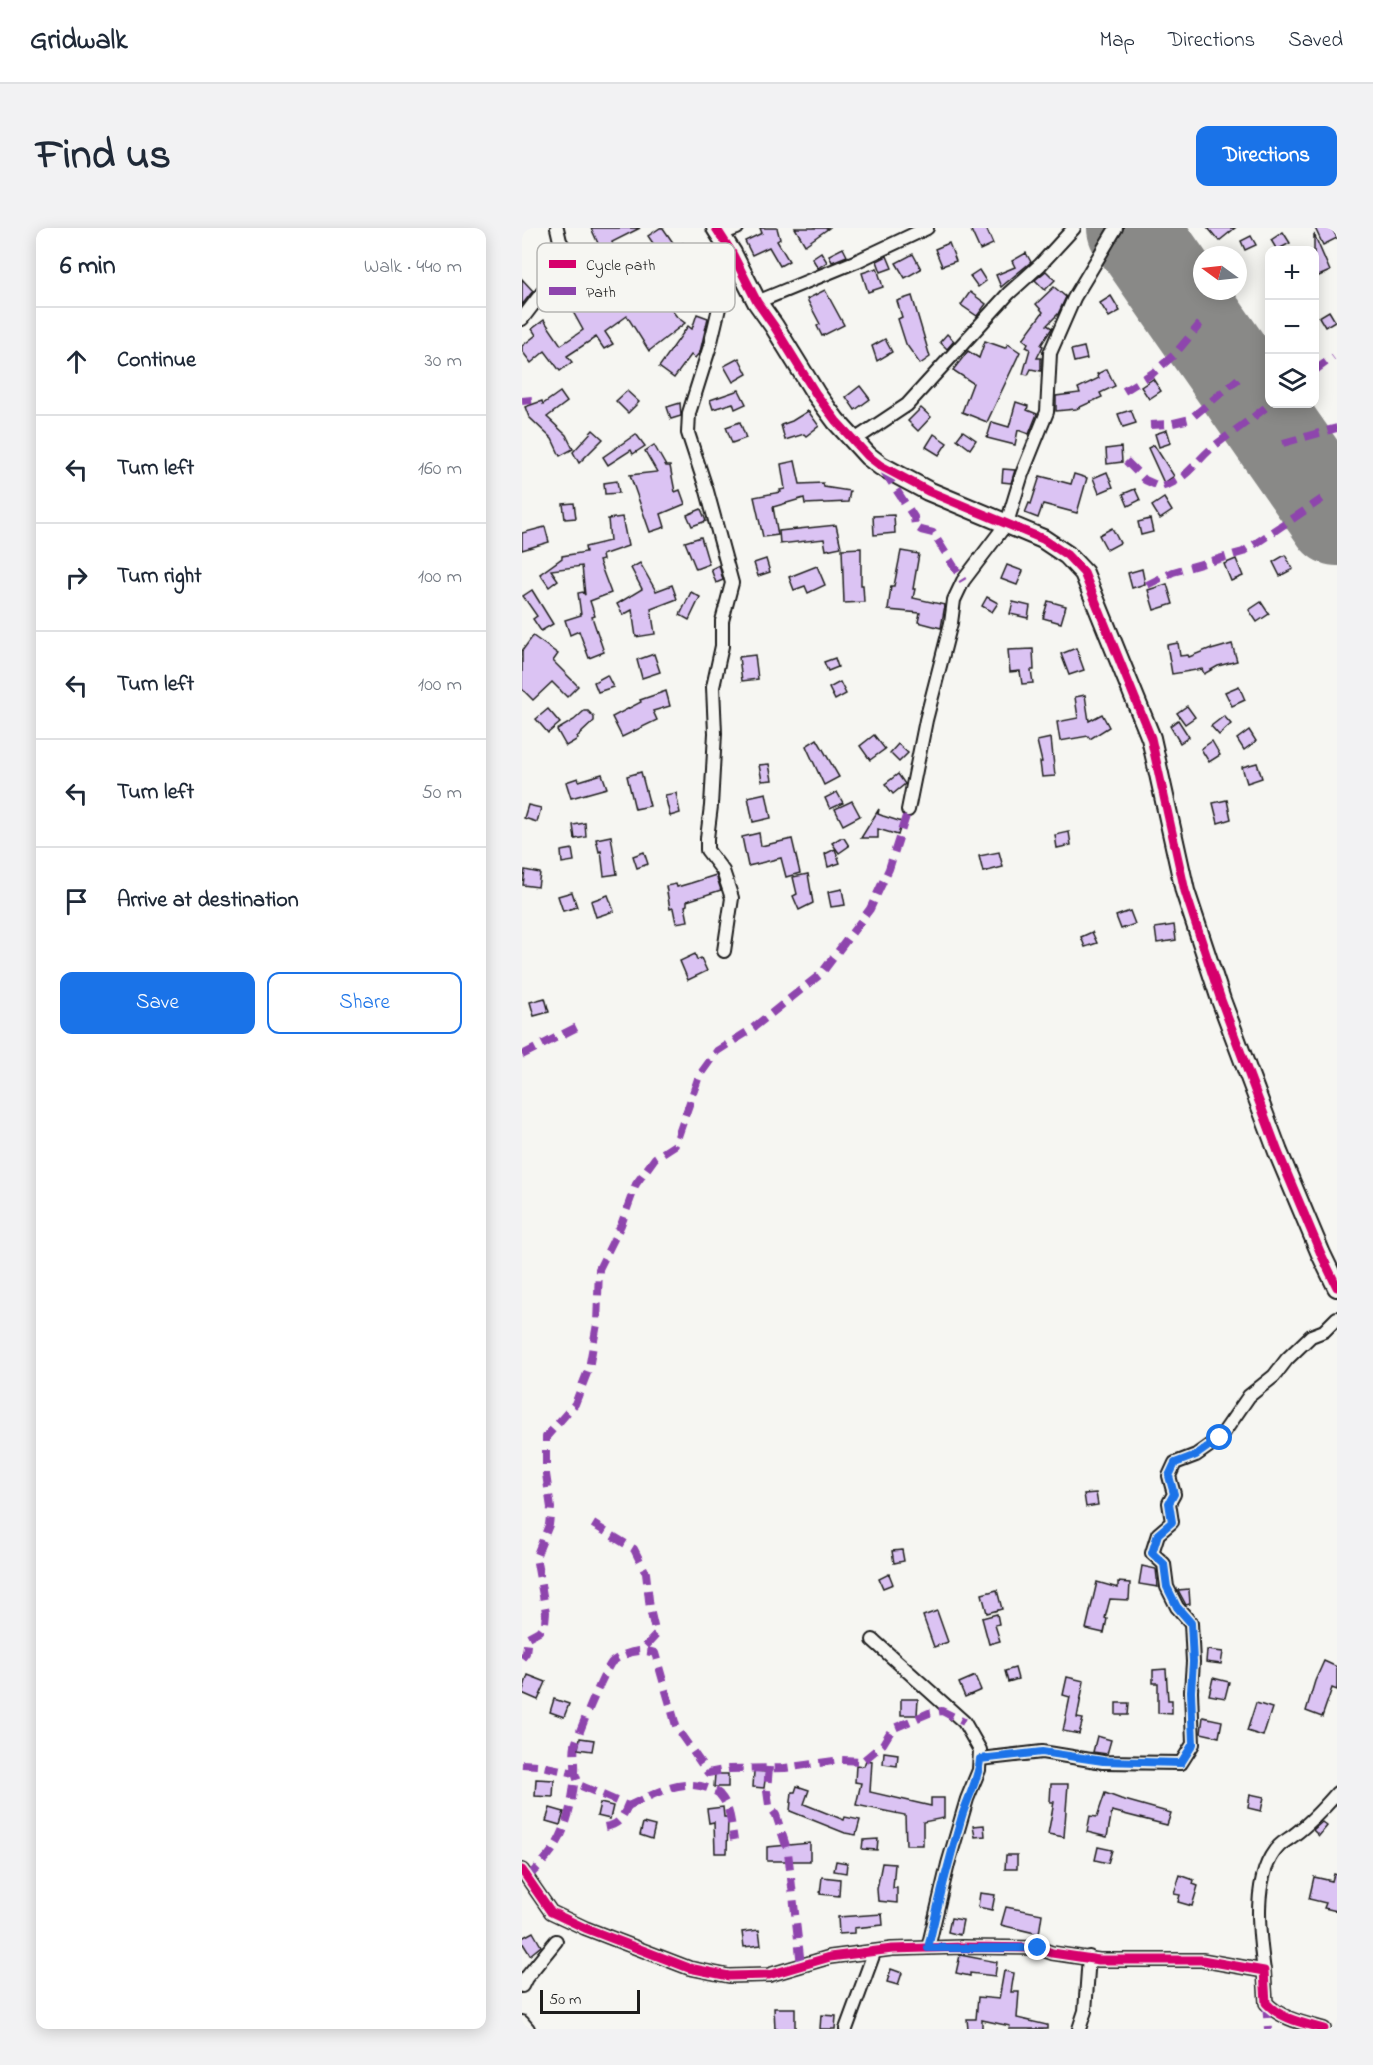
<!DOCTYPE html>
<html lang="en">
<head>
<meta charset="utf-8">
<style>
  body { margin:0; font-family:"Indie Flower",sans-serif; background:#f2f2f3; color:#1f2937 }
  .controls { position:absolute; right:18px; top:18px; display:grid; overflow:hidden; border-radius:12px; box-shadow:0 3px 15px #0003 }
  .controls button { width:54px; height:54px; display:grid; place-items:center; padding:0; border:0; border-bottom:2px solid #e0e1e3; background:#fff; color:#1f2937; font:30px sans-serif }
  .compass { position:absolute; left:671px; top:18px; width:54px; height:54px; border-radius:50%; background:#fff; box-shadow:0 3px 15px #0003; rotate:285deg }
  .scale { position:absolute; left:18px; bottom:15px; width:100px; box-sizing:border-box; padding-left:6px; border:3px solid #1c1c1c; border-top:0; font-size:16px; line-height:21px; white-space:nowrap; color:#1c1c1c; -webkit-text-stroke:4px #f6f6f2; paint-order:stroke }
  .stop { position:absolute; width:18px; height:18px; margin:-14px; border:4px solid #1a73e8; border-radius:50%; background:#fff }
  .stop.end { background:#1a73e8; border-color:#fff; box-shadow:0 2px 6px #0008 }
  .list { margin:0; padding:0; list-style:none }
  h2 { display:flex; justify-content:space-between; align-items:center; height:78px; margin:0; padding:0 24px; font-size:26px }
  h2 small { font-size:20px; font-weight:400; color:#747a83 }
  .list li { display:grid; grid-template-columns:39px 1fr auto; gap:18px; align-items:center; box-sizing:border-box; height:108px; padding:0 24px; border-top:2px solid #e0e1e3 }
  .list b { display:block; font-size:22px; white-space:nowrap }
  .list em { font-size:20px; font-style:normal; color:#747a83 }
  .actions { display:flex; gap:12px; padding:18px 24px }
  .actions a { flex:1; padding:14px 0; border:2px solid #1a73e8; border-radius:12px; text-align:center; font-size:21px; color:#1a73e8 }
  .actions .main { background:#1a73e8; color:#fff }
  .icon { flex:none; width:33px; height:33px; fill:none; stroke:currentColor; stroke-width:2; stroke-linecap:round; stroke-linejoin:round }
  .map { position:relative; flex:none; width:815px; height:1801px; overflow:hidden; border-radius:12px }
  header { display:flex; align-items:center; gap:36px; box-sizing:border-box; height:84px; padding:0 30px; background:#fff; border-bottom:2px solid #e0e1e3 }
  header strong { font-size:28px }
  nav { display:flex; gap:33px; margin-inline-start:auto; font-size:21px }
  .intro { display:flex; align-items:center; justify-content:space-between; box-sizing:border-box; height:144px; padding:0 36px }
  h1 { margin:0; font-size:42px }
  .button { padding:15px 27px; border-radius:12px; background:#1a73e8; color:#fff; font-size:21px; font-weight:700 }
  main { display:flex; gap:36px; padding:0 36px }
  aside { flex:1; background:#fff; border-radius:12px; box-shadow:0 3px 15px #0003 }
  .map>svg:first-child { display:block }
</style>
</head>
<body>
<header>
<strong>Gridwalk</strong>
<nav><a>Map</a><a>Directions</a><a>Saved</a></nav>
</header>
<div class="intro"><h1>Find us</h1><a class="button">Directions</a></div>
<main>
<aside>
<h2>6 min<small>Walk · 440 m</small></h2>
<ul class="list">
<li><svg class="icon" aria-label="ahead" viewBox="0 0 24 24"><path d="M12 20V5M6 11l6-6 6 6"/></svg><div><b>Continue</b></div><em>30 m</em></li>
<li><svg class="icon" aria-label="left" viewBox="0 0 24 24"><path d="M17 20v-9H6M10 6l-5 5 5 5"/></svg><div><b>Turn left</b></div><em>160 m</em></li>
<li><svg class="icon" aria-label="right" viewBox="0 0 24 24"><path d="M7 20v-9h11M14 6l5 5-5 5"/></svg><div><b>Turn right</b></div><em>100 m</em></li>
<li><svg class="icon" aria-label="left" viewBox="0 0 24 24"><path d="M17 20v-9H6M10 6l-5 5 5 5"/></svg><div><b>Turn left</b></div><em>100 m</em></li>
<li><svg class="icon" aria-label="left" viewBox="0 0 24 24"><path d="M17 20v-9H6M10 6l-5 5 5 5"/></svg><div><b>Turn left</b></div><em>50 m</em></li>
<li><svg class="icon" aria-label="arrive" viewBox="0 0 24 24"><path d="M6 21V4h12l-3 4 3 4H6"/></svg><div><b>Arrive at destination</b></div></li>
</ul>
<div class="actions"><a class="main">Save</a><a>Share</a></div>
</aside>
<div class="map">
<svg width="815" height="1801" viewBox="0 0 815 1801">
  <rect width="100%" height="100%" fill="#f6f6f2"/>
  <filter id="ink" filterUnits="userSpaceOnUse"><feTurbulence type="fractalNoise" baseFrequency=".0167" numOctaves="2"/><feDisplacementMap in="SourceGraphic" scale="12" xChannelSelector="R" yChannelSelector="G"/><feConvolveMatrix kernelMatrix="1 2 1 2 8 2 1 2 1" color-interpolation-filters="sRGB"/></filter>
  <g filter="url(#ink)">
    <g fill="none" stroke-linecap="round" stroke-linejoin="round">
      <path stroke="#898987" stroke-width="92" d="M 611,0 L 815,292"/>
    </g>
    <g fill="#dbc3f3" stroke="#1c1c1c" stroke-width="1.5">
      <path d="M 69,0 L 118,0 L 90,14 L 100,42 L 139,27 L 126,8 L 138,0 L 141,0 L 154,19 L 161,15 L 170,32 L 191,21 L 197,32 L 183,40 L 193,60 L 192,66 L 179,73 L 160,37 L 136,52 L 151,74 L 146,77 L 155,89 L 163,95 L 127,123 L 105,88 L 83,104 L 91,116 L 82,121 L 74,109 L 45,128 L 50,134 L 38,143 L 23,123 L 9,135 L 0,123 L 0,118 L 14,107 L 10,101 L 22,92 L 39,117 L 61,102 L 50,82 L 65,73 L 48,57 L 55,50 L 59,50 L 74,64 L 90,55 L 83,34 L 64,41 L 80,24 Z"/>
      <path d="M 238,0 L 255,0 L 258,11 L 255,13 L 267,33 L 258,38 L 247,19 L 230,27 L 223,13 L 240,5 Z"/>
      <path d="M 273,0 L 307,0 L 283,17 Z"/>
      <path d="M 448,0 L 464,0 L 471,16 L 458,22 Z"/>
      <path d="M 686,0 L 713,0 L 697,13 Z"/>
      <path d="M 793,0 L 810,0 L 815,10 L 801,17 Z"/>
      <path d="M 761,4 L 768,15 L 755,22 L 749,12 Z"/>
      <path d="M 792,6 L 808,43 L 792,50 Z"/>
      <path d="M 729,8 L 734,17 L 723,22 L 719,13 Z"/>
      <path d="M 427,15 L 434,33 L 420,38 L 413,21 Z"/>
      <path d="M 321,20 L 325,28 L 310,34 L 307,27 Z"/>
      <path d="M 299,24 L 305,34 L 296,40 L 290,30 Z"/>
      <path d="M 504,25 L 509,34 L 479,59 L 474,47 L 493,39 L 490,33 Z"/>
      <path d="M 391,26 L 399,41 L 383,50 L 374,35 Z"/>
      <path d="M 365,28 L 370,40 L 359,44 L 355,33 Z"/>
      <path d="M 355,40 L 361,59 L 346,64 L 340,45 Z"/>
      <path d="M 457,42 L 464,53 L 456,59 L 448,48 Z"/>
      <path d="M 524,43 L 533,52 L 523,62 L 513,52 Z"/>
      <path d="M 0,51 L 11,63 L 0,77 Z"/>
      <path d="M 532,59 L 544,69 L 536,86 L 525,97 L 530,100 L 519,117 L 521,118 L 515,130 L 519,130 L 519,143 L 509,141 L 506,147 L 501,146 L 508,121 L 504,119 L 506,115 L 501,111 L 521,84 L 514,76 Z"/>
      <path d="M 303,62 L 322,97 L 300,108 L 295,98 L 298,96 L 285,71 Z"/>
      <path d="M 448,64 L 464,76 L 455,88 L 439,77 Z"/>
      <path d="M 390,68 L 408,129 L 398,136 L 384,116 L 376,91 L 380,89 L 375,73 Z"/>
      <path d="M 589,68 L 598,83 L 587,89 L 578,75 Z"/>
      <path d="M 807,83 L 813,93 L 803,99 L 797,89 Z"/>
      <path d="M 175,86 L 186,90 L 178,124 L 173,130 L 169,127 L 152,150 L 137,139 L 166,98 L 170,101 Z"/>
      <path d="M 425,106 L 432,113 L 425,121 L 418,114 Z"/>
      <path d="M 363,111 L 370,124 L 355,133 L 350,118 Z"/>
      <path d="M 463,113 L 483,120 L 486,116 L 498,124 L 465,194 L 440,184 L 451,155 L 431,142 L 446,123 L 457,130 Z"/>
      <path d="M 562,119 L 565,131 L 552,134 L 549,122 Z"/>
      <path d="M 217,130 L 225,146 L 211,154 L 202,138 Z"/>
      <path d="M 585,141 L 593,158 L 578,165 L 580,169 L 554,181 L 534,183 L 534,168 L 558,165 L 556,160 L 577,150 L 575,146 Z"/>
      <path d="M 631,151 L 639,163 L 627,171 L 619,159 Z"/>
      <path d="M 338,158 L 348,171 L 333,182 L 324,169 Z"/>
      <path d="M 217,162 L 224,176 L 213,181 L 211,175 L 191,181 L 188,172 Z"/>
      <path d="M 105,163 L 117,174 L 106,185 L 94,173 Z"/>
      <path d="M 38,164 L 45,174 L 25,189 L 44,207 L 51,221 L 38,228 L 30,211 L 7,189 L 3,179 L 20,173 L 21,176 Z"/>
      <path d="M 494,174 L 506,178 L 505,182 L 515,186 L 507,206 L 496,202 L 493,217 L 465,210 L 470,194 L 487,199 Z"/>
      <path d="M 158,175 L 159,188 L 149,191 L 145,179 Z"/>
      <path d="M 399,180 L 409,189 L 396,203 L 386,193 Z"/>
      <path d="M 609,182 L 614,195 L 601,199 L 596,186 Z"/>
      <path d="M 286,183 L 297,198 L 284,208 L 282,206 L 263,212 L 259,197 L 270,193 Z"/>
      <path d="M 218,194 L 224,210 L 210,215 L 204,199 Z"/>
      <path d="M 71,202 L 81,211 L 57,235 L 51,224 Z"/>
      <path d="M 645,202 L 649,215 L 637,219 L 633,206 Z"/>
      <path d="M 441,203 L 454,212 L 448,221 L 435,211 Z"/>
      <path d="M 114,206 L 123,218 L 111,226 L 109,222 L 86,237 L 81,229 Z"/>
      <path d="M 412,206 L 425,215 L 417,227 L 404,219 Z"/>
      <path d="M 132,217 L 144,238 L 148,238 L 153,264 L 158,262 L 163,276 L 139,286 L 143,299 L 128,304 L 108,247 L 135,244 L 123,223 Z"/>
      <path d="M 632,217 L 652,248 L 642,255 L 626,220 Z"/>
      <path d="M 599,219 L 600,234 L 585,236 L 584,221 Z"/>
      <path d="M 273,233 L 278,256 L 301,255 L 302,259 L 328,263 L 326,274 L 283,276 L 282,270 L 251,279 L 256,307 L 241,309 L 232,269 L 259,264 L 258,262 L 263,261 L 259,236 Z"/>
      <path d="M 481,241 L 493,242 L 489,255 L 480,254 Z"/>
      <path d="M 585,244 L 591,259 L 577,265 L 571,250 Z"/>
      <path d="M 552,246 L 565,250 L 555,285 L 521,276 L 516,290 L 503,285 L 507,275 L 509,276 L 518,248 L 549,256 Z"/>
      <path d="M 95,253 L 97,265 L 83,266 L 82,255 Z"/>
      <path d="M 613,261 L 618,272 L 606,278 L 601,266 Z"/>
      <path d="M 642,270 L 650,283 L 638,291 L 630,278 Z"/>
      <path d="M 52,275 L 54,290 L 43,291 L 41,276 Z"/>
      <path d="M 179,281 L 184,293 L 170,298 L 165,287 Z"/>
      <path d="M 372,287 L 373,305 L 352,307 L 351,288 Z"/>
      <path d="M 100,289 L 106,318 L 80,327 L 81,332 L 77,333 L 89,365 L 68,373 L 73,388 L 70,389 L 82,424 L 67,430 L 57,403 L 48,407 L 43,392 L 59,387 L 56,365 L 61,364 L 63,367 L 60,338 L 29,342 L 36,352 L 27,359 L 18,346 L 40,330 L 40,328 L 64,324 L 63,319 L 88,313 L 86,291 Z"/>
      <path d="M 628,291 L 631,304 L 619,307 L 616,294 Z"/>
      <path d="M 314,297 L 319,319 L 304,322 L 302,311 L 258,316 L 257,303 Z"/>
      <path d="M 23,299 L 27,314 L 0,322 L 0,305 Z"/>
      <path d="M 590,300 L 598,315 L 585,322 L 577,307 Z"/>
      <path d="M 179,309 L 187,336 L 174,341 L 163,314 Z"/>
      <path d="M 339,320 L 339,357 L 341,357 L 342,374 L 322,375 L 320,321 Z"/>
      <path d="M 379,323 L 397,326 L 391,361 L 393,361 L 391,370 L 423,377 L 419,400 L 396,394 L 398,385 L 366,382 L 369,358 L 372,358 Z"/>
      <path d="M 763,327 L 771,341 L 758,348 L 751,334 Z"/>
      <path d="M 244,331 L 248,344 L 236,348 L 232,335 Z"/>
      <path d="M 714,331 L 721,348 L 709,353 L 702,336 Z"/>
      <path d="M 118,335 L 134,363 L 150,357 L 155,371 L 129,381 L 133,406 L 114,409 L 110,382 L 101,387 L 95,376 L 120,361 L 109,340 Z"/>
      <path d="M 197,337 L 201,352 L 194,355 L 189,341 Z"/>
      <path d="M 485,337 L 501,343 L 495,357 L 479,351 Z"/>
      <path d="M 295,338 L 303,357 L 286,365 L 283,358 L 272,362 L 267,349 Z"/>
      <path d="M 620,341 L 623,356 L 610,360 L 606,345 Z"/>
      <path d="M 645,356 L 651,376 L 632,382 L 626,362 Z"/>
      <path d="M 10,362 L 31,396 L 19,403 L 11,391 L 15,388 L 1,368 Z"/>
      <path d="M 169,364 L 178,369 L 167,392 L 158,387 Z"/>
      <path d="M 465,369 L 476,375 L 470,384 L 460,378 Z"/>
      <path d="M 526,373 L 544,378 L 539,395 L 521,390 Z"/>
      <path d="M 491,374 L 508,378 L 506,390 L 488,386 Z"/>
      <path d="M 739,374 L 747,386 L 735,394 L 727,382 Z"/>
      <path d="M 11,408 L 36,426 L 31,433 L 56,458 L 45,469 L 30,454 L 11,472 L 0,461 L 0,423 Z"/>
      <path d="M 656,415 L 658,428 L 666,427 L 667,429 L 689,420 L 689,422 L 710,416 L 715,433 L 696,438 L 682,446 L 680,441 L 650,446 L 645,417 Z"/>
      <path d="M 554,420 L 562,442 L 547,447 L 539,426 Z"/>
      <path d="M 511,421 L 512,442 L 509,442 L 511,455 L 500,456 L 498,443 L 488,444 L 486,422 Z"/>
      <path d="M 132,426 L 138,444 L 120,450 L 115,432 Z"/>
      <path d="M 233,427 L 236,451 L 220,453 L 217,429 Z"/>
      <path d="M 313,430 L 316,439 L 306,443 L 302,434 Z"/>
      <path d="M 85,447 L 91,459 L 76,464 L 72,454 Z"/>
      <path d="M 318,454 L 324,466 L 313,472 L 307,460 Z"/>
      <path d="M 717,458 L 723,472 L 710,478 L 703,464 Z"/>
      <path d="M 144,463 L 148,478 L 131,483 L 135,492 L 100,509 L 90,489 L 119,474 L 118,472 Z"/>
      <path d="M 563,467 L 567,493 L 580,486 L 587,499 L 568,511 L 566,508 L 538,513 L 535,494 L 556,490 L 553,469 Z"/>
      <path d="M 665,478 L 673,489 L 663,496 L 655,485 Z"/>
      <path d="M 26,481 L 38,495 L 26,505 L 14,491 Z"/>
      <path d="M 62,483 L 66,483 L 72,489 L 72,493 L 55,509 L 56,511 L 44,518 L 35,502 L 52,492 Z"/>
      <path d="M 702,488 L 709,496 L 697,507 L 689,498 Z"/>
      <path d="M 656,492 L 667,509 L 658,515 L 648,498 Z"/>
      <path d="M 727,502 L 734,513 L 722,522 L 715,511 Z"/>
      <path d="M 352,507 L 363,521 L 348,532 L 338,518 Z"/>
      <path d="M 529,510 L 533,548 L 520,549 L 518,534 L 520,534 L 515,513 Z"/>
      <path d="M 295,511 L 317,549 L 302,557 L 284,518 Z"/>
      <path d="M 690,513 L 698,527 L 687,534 L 679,521 Z"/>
      <path d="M 376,516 L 386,525 L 377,534 L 368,525 Z"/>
      <path d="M 735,535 L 740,550 L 725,555 L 720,539 Z"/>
      <path d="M 247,536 L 250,552 L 240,553 L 237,537 Z"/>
      <path d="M 119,544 L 128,578 L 113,581 L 105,548 Z"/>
      <path d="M 80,546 L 85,560 L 49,570 L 44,554 L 56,550 L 57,553 Z"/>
      <path d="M 376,546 L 383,556 L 371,566 L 363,556 Z"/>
      <path d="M 315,564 L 321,575 L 308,581 L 303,570 Z"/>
      <path d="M 154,565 L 158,585 L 148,588 L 143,567 Z"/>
      <path d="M 244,565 L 249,590 L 231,594 L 226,569 Z"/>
      <path d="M 705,572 L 709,591 L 696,595 L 691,575 Z"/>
      <path d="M 330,573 L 338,588 L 321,597 L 313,581 Z"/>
      <path d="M 6,577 L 19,580 L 15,594 L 2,590 Z"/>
      <path d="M 357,581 L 356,586 L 361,588 L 380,594 L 376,607 L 356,601 L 356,610 L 339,610 Z"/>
      <path d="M 63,595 L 64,609 L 53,611 L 51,597 Z"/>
      <path d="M 547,604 L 549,617 L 535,620 L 533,607 Z"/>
      <path d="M 237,605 L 239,618 L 270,611 L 278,645 L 264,649 L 259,630 L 226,638 L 220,609 Z"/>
      <path d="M 89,608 L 95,646 L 82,648 L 79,623 L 77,624 L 74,611 Z"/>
      <path d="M 318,610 L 322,610 L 327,618 L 317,625 L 310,615 Z"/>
      <path d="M 50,621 L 52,633 L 40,635 L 39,623 Z"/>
      <path d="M 313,621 L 318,635 L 306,639 L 303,626 Z"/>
      <path d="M 122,624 L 126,636 L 115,640 L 111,628 Z"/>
      <path d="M 477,624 L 481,639 L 461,644 L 457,628 Z"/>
      <path d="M 3,642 L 18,645 L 16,659 L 1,657 Z"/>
      <path d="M 286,646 L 291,675 L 277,682 L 271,668 L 275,666 L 271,649 Z"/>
      <path d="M 194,647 L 199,662 L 165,673 L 165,677 L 163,678 L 166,693 L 154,695 L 151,680 L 148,681 L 144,658 L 154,656 L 155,659 L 169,655 Z"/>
      <path d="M 320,661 L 323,677 L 309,679 L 306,664 Z"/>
      <path d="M 50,664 L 55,679 L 41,683 L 36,668 Z"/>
      <path d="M 86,667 L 92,683 L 74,689 L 69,673 Z"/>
      <path d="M 608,683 L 613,696 L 599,701 L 594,688 Z"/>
      <path d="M 652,697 L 654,712 L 635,715 L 633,700 Z"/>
      <path d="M 570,704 L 575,715 L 563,719 L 559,709 Z"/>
      <path d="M 173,726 L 175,732 L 179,730 L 185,743 L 166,752 L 158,733 Z"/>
      <path d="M 23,770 L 27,784 L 12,788 L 8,774 Z"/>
      <path d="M 574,1265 L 576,1277 L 564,1279 L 562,1266 Z"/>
      <path d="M 380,1322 L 382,1333 L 372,1335 L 370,1323 Z"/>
      <path d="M 620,1338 L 634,1341 L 636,1359 L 617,1356 Z"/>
      <path d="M 367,1346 L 371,1356 L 361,1360 L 357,1351 Z"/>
      <path d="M 575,1354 L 596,1360 L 596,1354 L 608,1355 L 607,1372 L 588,1371 L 583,1390 L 585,1391 L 582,1405 L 564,1401 Z"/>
      <path d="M 667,1361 L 668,1376 L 664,1377 L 656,1362 Z"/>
      <path d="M 475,1362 L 480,1381 L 465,1385 L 460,1366 Z"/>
      <path d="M 415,1383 L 426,1414 L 412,1419 L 401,1388 Z"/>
      <path d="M 475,1386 L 477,1396 L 473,1397 L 478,1413 L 467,1416 L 460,1390 Z"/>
      <path d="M 685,1422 L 701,1424 L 699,1436 L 684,1434 Z"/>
      <path d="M 802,1433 L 815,1439 L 815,1462 L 810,1460 L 800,1489 L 784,1483 L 793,1453 Z"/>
      <path d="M 493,1440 L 496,1451 L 486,1454 L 483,1443 Z"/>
      <path d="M 644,1441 L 646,1472 L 650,1472 L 650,1486 L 636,1485 L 636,1455 L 631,1455 L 631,1442 Z"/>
      <path d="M 6,1447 L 24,1454 L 16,1472 L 0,1465 Z"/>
      <path d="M 453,1448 L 459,1462 L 443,1469 L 437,1455 Z"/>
      <path d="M 545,1449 L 562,1453 L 555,1490 L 561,1491 L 557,1506 L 541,1503 L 548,1469 L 541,1467 Z"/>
      <path d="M 691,1450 L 707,1454 L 703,1470 L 687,1467 Z"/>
      <path d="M 32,1471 L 47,1476 L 42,1489 L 28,1484 Z"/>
      <path d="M 379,1471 L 396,1471 L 395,1487 L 379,1487 Z"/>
      <path d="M 594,1475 L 607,1475 L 606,1487 L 594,1487 Z"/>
      <path d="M 734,1475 L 750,1480 L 741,1508 L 725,1503 Z"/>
      <path d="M 681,1489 L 700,1493 L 697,1509 L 679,1505 Z"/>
      <path d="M 575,1508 L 589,1512 L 585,1526 L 571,1524 Z"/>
      <path d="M 58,1510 L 72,1512 L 70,1523 L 56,1521 Z"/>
      <path d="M 362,1524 L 376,1526 L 375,1538 L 361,1536 Z"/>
      <path d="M 344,1532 L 350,1533 L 348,1564 L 409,1578 L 409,1570 L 422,1570 L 422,1590 L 401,1594 L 401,1617 L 384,1617 L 383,1587 L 334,1577 L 339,1555 L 333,1554 L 334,1537 L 342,1538 Z"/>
      <path d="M 232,1543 L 244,1544 L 242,1560 L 231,1559 Z"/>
      <path d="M 193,1546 L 206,1546 L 206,1559 L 192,1559 Z"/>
      <path d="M 14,1551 L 32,1552 L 31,1569 L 13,1568 Z"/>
      <path d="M 529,1556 L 546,1556 L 542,1609 L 526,1606 L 532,1574 L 528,1574 Z"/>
      <path d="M 275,1558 L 287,1562 L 282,1576 L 322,1592 L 323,1589 L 338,1592 L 334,1607 L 323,1605 L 268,1583 L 270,1564 L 273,1564 Z"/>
      <path d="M 583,1565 L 599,1571 L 649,1585 L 645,1597 L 590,1583 L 585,1609 L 565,1604 L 568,1588 L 575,1589 Z"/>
      <path d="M 728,1566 L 742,1569 L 739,1583 L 726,1580 Z"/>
      <path d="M 78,1575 L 91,1578 L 88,1591 L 75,1588 Z"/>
      <path d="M 201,1579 L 202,1589 L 206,1589 L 205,1625 L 193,1625 L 192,1594 L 187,1595 L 185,1581 Z"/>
      <path d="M 28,1580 L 42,1584 L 38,1597 L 24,1593 Z"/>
      <path d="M 800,1594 L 805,1598 L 797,1608 L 791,1602 Z"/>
      <path d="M 121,1595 L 133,1598 L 130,1611 L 118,1607 Z"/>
      <path d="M 462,1597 L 463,1608 L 453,1609 L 451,1598 Z"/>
      <path d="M 356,1611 L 355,1622 L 340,1621 L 341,1612 Z"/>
      <path d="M 288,1615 L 288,1633 L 245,1633 L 245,1619 Z"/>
      <path d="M 576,1619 L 590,1622 L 586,1635 L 573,1632 Z"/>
      <path d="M 484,1627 L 495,1627 L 495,1641 L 483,1641 Z"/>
      <path d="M 314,1633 L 325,1635 L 324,1645 L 312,1643 Z"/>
      <path d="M 360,1635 L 373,1636 L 371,1660 L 375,1660 L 375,1675 L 356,1673 L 355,1661 Z"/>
      <path d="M 812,1646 L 815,1647 L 815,1683 L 802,1680 L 804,1675 L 787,1671 L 792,1649 L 810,1653 Z"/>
      <path d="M 658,1647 L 672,1652 L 671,1656 L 676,1658 L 670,1678 L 656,1674 L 658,1667 L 652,1666 Z"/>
      <path d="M 300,1649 L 318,1651 L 317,1668 L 298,1666 Z"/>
      <path d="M 458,1665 L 473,1667 L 470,1682 L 456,1679 Z"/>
      <path d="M 484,1679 L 520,1686 L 517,1706 L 479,1697 Z"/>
      <path d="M 360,1686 L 361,1697 L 332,1700 L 332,1705 L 317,1706 L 316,1689 Z"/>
      <path d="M 429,1690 L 441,1692 L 438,1707 L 426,1704 Z"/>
      <path d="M 237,1702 L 239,1717 L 222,1719 L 220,1704 Z"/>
      <path d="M 11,1704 L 19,1718 L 8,1727 L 0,1714 L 0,1710 Z"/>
      <path d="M 438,1727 L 475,1734 L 473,1748 L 448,1745 L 448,1748 L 434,1745 Z"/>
      <path d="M 369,1741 L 380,1745 L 376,1757 L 365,1754 Z"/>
      <path d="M 482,1743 L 492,1745 L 489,1764 L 497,1764 L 495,1790 L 525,1797 L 525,1801 L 487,1801 L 488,1798 L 460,1792 L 460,1801 L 446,1801 L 445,1791 L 454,1791 L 456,1769 L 477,1771 Z"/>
      <path d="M 252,1780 L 273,1780 L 273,1801 L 253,1801 Z"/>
      <path d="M 299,1787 L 314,1788 L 313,1801 L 298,1801 Z"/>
    </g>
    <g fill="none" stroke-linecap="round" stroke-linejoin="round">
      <g stroke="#1c1c1c" stroke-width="16">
        <g id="street">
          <path d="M 198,6 L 215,0"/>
          <path d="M 235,74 L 335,33 L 405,0"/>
          <path d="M 0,91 L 32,49 L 42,42 L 48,29 L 38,13 L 35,0"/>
          <path d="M 331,213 L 385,177 L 487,65 L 518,37 L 552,0"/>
          <path d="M 386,582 L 404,492 L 429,395 L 432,372 L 441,353 L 485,295 L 500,246 L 525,184 L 528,125 L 552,70 L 594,0"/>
          <path d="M 202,723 L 210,670 L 201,643 L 185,622 L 185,610 L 189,578 L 193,505 L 191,459 L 200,418 L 200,393 L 210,355 L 185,263 L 166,205 L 167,185 L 188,118 L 210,25"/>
          <path d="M 351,1412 L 442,1494 L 458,1522 L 457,1542 L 445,1571 L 426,1636 L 406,1720"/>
          <path d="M 458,1531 L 520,1524 L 581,1534 L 659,1535 L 671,1516 L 669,1463 L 671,1434 L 669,1395 L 655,1379 L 645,1359 L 642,1336 L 630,1325 L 636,1306 L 650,1294 L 647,1275 L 652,1266 L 647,1248 L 653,1235 L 674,1227 L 698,1210 L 727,1168 L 752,1148 L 765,1131 L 789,1108 L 802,1103 L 815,1090"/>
          <path d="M 0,1642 L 29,1684 L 63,1700 L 167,1740 L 207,1748 L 247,1747 L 308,1729 L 370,1721 L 441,1719 L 516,1720 L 530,1725 L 577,1732 L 680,1732 L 742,1743 L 744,1775 C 759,1791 781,1795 802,1801"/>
          <path d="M 742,1743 C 737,1707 729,1647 757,1618 C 762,1613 767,1611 772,1607 C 788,1595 802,1580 815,1565"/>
          <path d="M 0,1758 L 4,1750 L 34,1713"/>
          <path d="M 0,1794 L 6,1801"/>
          <path d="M 324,1801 L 352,1725"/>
          <path d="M 557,1801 L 563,1783 L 567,1729"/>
        </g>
      </g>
      <g stroke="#1c1c1c" stroke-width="22">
        <path id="secondary" d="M 194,0 L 210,25 L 235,74 L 252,98 L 294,166 L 314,193 L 346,228 L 359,238 L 406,263 L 521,311 L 545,327 L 562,345 L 629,510 L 663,663 L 699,772 L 756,924 L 799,1026 L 815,1059"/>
      </g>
      <use href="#street" stroke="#f6f6f2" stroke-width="12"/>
      <use href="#secondary" stroke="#f6f6f2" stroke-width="18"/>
      <g stroke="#8e44ad" stroke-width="8" stroke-dasharray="15 8" stroke-linecap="butt">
        <path d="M 792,143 L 811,129"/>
        <path d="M 602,163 L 631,145 L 653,126 L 678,96"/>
        <path d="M 0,173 L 10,172"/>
        <path d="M 628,197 L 647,196 L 668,191 L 716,151"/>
        <path d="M 761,215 L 815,200"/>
        <path d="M 604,233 L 623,252 L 639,259 C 665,252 672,235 691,219 C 710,204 730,191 748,176"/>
        <path d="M 362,243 L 392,289 L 393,298 L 399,302 L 411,305 L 441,353"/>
        <path d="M 625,357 L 651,344 L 721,324 L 800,271"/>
        <path d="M 0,827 L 55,799"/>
        <path d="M 71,1296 L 112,1321 L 124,1345 L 128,1381 L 134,1407 L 121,1421"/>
        <path d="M 0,1430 L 4,1425 L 6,1409 L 17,1403 L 23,1395 L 24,1384 L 14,1329 L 27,1297 L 29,1280 L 24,1246 L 24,1209 L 53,1176 L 67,1140 L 75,1096 L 77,1041 L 99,997 L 114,956 L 133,930 L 153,917 L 177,848 L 195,823 L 227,803 L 299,746 L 348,681 L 367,641 L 386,582"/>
        <path d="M 0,1536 L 15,1537 L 53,1545 L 57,1557 L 106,1578 C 97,1595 96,1597 77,1600"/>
        <path d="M 247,1539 L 245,1563 L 247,1577 L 254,1587 L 266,1624 L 279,1737"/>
        <path d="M 106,1578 C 133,1566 161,1548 190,1562 C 193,1563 197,1565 198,1567 C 209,1579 209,1597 212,1612"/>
        <path d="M 5,1650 C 20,1635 33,1623 41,1603 C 48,1585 52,1564 53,1544 C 54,1536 51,1526 53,1517 C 56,1506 84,1439 90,1434 C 103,1424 118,1420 133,1425 L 155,1501 L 186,1545 L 207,1541 L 263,1540 L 318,1532 L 341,1533 L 361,1516 L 370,1501 L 407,1485 L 420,1483 L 442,1494"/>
        <path d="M 744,1775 L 746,1801"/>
      </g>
      <g stroke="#f6f6f2" stroke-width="13">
        <g id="cycleway">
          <path d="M 194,0 L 210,25 L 235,74 L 252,98 L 294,166 L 314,193 L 346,228 L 359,238 L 406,263 L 521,311 L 545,327 L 562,345 L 629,510 L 663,663 L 699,772 L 756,924 L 799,1026 L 815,1059"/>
          <path d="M 0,1642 L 29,1684 L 63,1700 L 167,1740 L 207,1748 L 247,1747 L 308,1729 L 370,1721 L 441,1719 L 516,1720 L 530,1725 L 577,1732 L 680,1732 L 742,1743 L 744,1775 C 759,1791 781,1795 802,1801"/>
        </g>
      </g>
      <use href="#cycleway" stroke="#d6006c" stroke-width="9"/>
    </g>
  </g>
  <g fill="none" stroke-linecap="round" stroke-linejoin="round" filter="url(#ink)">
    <path stroke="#1a73e8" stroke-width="8" d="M 516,1720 L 406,1720 C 416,1675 427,1632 440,1588 C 446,1569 457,1550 458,1531 L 520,1524 L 581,1533 L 659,1535 L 671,1516 L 669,1463 L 671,1434 L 669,1395 L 655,1379 L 645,1359 L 642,1336 L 630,1325 L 636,1306 L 650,1294 L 647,1275 L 652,1266 L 647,1248 L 653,1235 L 674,1227 L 698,1210"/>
  </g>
  <rect x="15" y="15" width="198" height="69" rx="9" fill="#f6f6f2" stroke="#b5b5b2" stroke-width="1.5"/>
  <rect x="27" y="32" width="27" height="8" fill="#d6006c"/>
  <rect x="27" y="59" width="27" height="8" fill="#8e44ad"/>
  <g font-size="16" fill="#1c1c1c">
    <text x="64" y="42">Cycle path</text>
    <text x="64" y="69">Path</text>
  </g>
</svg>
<div class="controls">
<button>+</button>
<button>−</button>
<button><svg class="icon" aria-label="layers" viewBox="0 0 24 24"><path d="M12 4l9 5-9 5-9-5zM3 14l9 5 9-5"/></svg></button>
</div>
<svg class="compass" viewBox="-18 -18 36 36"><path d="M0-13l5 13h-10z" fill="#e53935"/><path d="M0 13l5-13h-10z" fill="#747a83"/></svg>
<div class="scale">50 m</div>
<div class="stop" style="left:698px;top:1210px"></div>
<div class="stop end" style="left:516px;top:1720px"></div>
</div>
</main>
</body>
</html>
